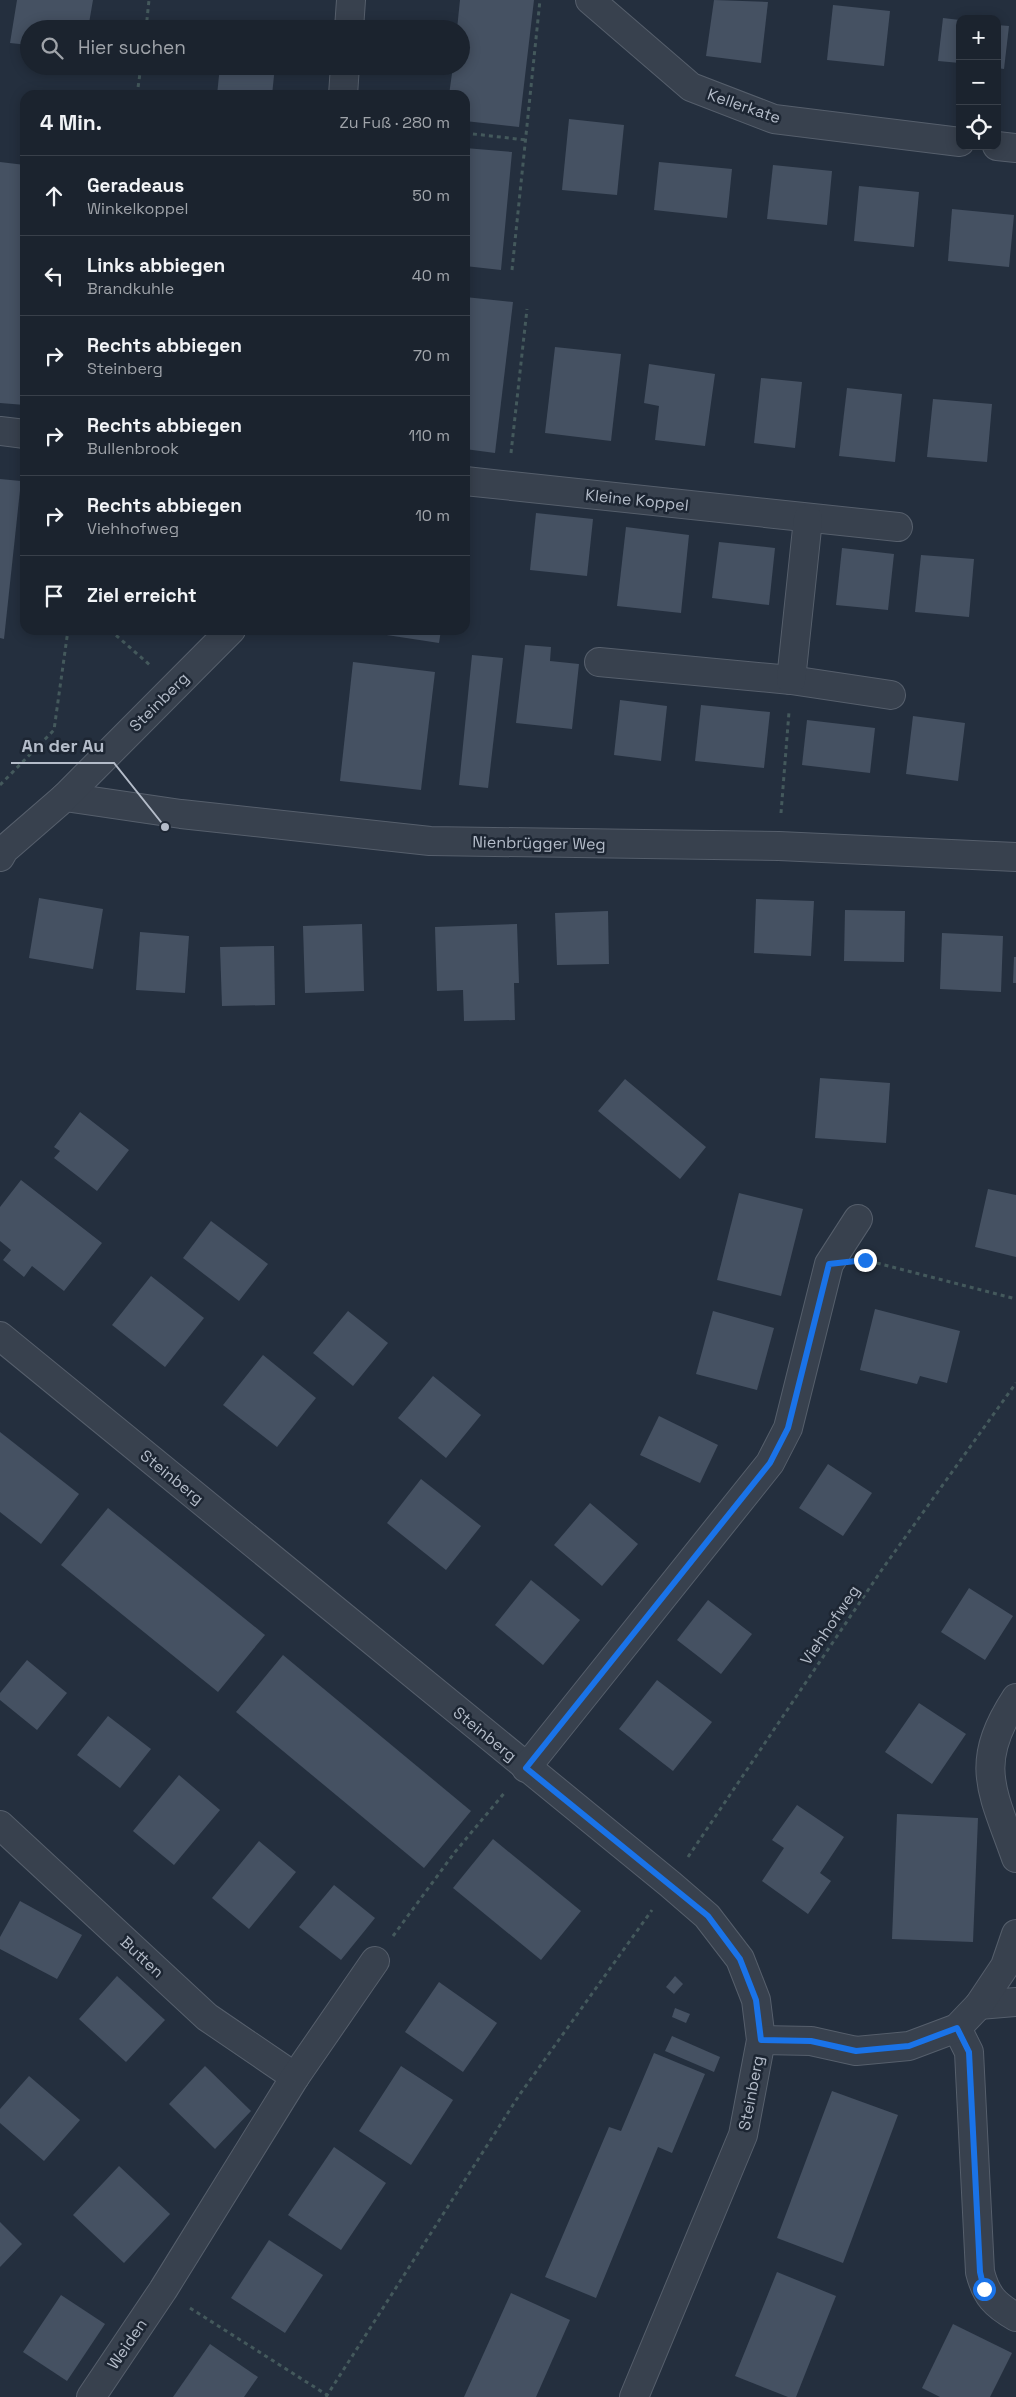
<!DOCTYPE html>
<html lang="de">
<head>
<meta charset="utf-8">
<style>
  body { margin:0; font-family:"Space Grotesk",sans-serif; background:#282f3a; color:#f1f3f6 }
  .controls { position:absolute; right:15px; top:15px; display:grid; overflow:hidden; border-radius:10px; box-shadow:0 2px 12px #0003 }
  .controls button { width:45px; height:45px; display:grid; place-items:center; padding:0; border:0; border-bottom:1px solid #39404a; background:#1b232e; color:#f1f3f6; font:25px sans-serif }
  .stop { position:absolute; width:15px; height:15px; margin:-11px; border:4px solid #1a73e8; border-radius:50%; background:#fff }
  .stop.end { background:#1a73e8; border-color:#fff; box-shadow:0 1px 5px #0008 }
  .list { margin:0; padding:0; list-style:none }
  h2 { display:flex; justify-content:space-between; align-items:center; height:65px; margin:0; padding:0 20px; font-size:21px }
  h2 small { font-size:16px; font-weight:400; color:#a0a4aa }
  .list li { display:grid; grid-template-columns:32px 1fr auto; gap:15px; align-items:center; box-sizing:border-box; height:80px; padding:0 20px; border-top:1px solid #39404a }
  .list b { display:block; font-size:19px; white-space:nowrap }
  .list p { margin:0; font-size:16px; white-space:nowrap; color:#a0a4aa }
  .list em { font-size:16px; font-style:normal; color:#a0a4aa }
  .icon { flex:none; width:28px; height:28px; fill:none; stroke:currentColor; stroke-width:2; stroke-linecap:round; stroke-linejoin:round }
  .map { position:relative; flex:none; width:1016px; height:2397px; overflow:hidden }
  .search { position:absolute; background:#1b232e; box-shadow:0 2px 12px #0003; left:20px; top:20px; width:450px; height:55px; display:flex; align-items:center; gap:12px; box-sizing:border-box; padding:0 18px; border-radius:28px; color:#a0a4aa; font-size:19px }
  .panel { position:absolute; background:#1b232e; box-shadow:0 2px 12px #0003; left:20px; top:90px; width:450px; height:545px; border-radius:15px }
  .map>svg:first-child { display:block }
</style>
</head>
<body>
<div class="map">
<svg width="1016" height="2397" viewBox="0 0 1016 2397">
  <rect width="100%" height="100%" fill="#242f3e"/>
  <g fill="#455162">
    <path d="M 17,0 L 93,0 L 88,29 L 29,29 L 29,45 L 10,43 Z"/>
    <path d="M 460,0 L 534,0 L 519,127 L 465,121 L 465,95 L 449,95 L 453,66 L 461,66 L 461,29 L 457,29 Z"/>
    <path d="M 714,0 L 768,2 L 761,63 L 706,56 Z"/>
    <path d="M 833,5 L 890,11 L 884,66 L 827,60 Z"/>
    <path d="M 943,18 L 960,20 L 960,63 L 938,61 Z"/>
    <path d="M 224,25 L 251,27 L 251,29 L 224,29 Z"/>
    <path d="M 997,25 L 1009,26 L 1004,69 L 997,68 Z"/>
    <path d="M 220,66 L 275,66 L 272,95 L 217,95 Z"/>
    <path d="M 569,119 L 624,125 L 617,195 L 562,190 Z"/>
    <path d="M 465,148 L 512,152 L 501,270 L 465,266 Z"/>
    <path d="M 0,162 L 25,165 L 25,405 L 0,403 Z"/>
    <path d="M 659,162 L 732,169 L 727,218 L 654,210 Z"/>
    <path d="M 773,165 L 832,171 L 827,225 L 767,219 Z"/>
    <path d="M 859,186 L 919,192 L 914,247 L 854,241 Z"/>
    <path d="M 952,209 L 1014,215 L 1009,267 L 948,261 Z"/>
    <path d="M 465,297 L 513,302 L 495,453 L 465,449 Z"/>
    <path d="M 555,347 L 621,354 L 611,441 L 545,433 Z"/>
    <path d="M 649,364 L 715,374 L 705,446 L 655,440 L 659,406 L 644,403 Z"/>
    <path d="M 761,378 L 802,382 L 795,448 L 754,443 Z"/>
    <path d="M 847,388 L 902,394 L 895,462 L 839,456 Z"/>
    <path d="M 933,399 L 992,404 L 987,462 L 927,457 Z"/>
    <path d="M 0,479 L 21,481 L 4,639 L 0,638 Z"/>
    <path d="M 536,513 L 593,519 L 587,576 L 530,570 Z"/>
    <path d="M 626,527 L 689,535 L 681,613 L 617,606 Z"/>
    <path d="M 719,542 L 775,548 L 769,605 L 712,598 Z"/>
    <path d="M 842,548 L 894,554 L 888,610 L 836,605 Z"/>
    <path d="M 921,555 L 974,559 L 969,617 L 915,612 Z"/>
    <path d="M 354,630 L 441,630 L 439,643 Z"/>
    <path d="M 525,645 L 551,647 L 550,661 L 579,664 L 572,729 L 516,723 Z"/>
    <path d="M 472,655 L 503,658 L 488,788 L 459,785 Z"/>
    <path d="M 353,662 L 435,672 L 421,790 L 340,781 Z"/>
    <path d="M 620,700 L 667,706 L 661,761 L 614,755 Z"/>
    <path d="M 701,705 L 770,712 L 764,768 L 695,761 Z"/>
    <path d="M 913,716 L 965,723 L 958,781 L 906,774 Z"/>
    <path d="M 807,720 L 875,728 L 870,773 L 802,765 Z"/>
    <path d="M 39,898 L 103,909 L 93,969 L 29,958 Z"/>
    <path d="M 756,899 L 814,901 L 811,956 L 754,953 Z"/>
    <path d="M 845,910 L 905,911 L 904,962 L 844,961 Z"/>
    <path d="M 608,911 L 609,964 L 557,965 L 555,913 Z"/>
    <path d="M 362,924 L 364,991 L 305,993 L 303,926 Z"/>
    <path d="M 517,924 L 519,983 L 514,983 L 515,1020 L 464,1021 L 463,990 L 437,991 L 435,927 Z"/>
    <path d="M 140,932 L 189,936 L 185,993 L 136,990 Z"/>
    <path d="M 942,933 L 1003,936 L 1001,992 L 940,989 Z"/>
    <path d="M 274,946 L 275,1005 L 222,1006 L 220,947 Z"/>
    <path d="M 1014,957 L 1016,957 L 1016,983 L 1013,983 Z"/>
    <path d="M 820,1078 L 890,1083 L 886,1143 L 815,1138 Z"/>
    <path d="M 625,1079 L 706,1147 L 680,1179 L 598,1111 Z"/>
    <path d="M 80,1112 L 129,1150 L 97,1191 L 54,1158 L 60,1151 L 54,1147 Z"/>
    <path d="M 21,1180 L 102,1243 L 64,1291 L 32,1266 L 24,1277 L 3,1260 L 11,1250 L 0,1241 L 0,1207 Z"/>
    <path d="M 988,1189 L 1016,1195 L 1016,1257 L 975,1247 Z"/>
    <path d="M 739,1193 L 803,1209 L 781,1296 L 717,1280 Z"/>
    <path d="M 211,1221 L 268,1264 L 239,1301 L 183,1258 Z"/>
    <path d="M 151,1276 L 204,1318 L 165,1367 L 112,1325 Z"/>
    <path d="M 875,1309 L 960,1331 L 947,1383 L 920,1376 L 917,1384 L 860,1370 Z"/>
    <path d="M 348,1311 L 388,1343 L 353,1386 L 313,1353 Z"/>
    <path d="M 713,1311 L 774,1328 L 757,1390 L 696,1374 Z"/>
    <path d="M 263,1355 L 316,1398 L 277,1447 L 223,1405 Z"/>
    <path d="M 433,1376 L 481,1415 L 446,1458 L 398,1418 Z"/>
    <path d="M 659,1416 L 718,1445 L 700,1483 L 640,1455 Z"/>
    <path d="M 0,1432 L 79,1494 L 41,1544 L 0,1512 Z"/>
    <path d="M 828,1464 L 872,1493 L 843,1536 L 799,1508 Z"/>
    <path d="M 421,1479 L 481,1526 L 446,1570 L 387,1523 Z"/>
    <path d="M 590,1503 L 638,1544 L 602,1586 L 554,1545 Z"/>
    <path d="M 108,1508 L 265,1635 L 218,1692 L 61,1565 Z"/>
    <path d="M 531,1580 L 580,1620 L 543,1665 L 495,1625 Z"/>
    <path d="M 969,1588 L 1013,1616 L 985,1660 L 941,1632 Z"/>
    <path d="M 708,1600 L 752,1634 L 721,1674 L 677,1640 Z"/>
    <path d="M 283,1655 L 471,1811 L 424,1868 L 236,1712 Z"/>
    <path d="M 27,1660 L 67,1693 L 37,1730 L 0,1700 L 0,1693 Z"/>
    <path d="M 657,1680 L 712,1722 L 673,1771 L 619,1729 Z"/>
    <path d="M 919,1703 L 966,1734 L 932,1784 L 885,1752 Z"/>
    <path d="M 108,1716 L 151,1749 L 120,1788 L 77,1755 Z"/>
    <path d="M 179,1775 L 220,1810 L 174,1865 L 133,1831 Z"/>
    <path d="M 797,1805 L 844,1837 L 820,1873 L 831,1881 L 808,1914 L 762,1881 L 784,1848 L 772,1840 Z"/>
    <path d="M 897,1814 L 978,1818 L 973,1942 L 892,1939 Z"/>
    <path d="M 493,1839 L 581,1911 L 541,1960 L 453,1888 Z"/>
    <path d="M 259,1841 L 296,1872 L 249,1929 L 212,1898 Z"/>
    <path d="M 334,1885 L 375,1918 L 341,1960 L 299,1927 Z"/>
    <path d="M 20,1901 L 82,1935 L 57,1979 L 0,1949 L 0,1937 Z"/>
    <path d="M 117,1976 L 165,2020 L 126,2062 L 79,2019 Z"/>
    <path d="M 675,1976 L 683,1984 L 674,1994 L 666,1987 Z"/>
    <path d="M 439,1982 L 497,2023 L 463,2072 L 405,2032 Z"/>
    <path d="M 675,2008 L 690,2014 L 686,2023 L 672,2017 Z"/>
    <path d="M 672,2036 L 720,2057 L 714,2072 L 665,2051 Z"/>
    <path d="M 654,2053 L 705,2074 L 672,2153 L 658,2147 L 596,2298 L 545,2277 L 609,2127 L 621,2131 Z"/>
    <path d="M 205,2066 L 251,2111 L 215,2149 L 169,2104 Z"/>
    <path d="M 401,2066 L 453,2100 L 411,2165 L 359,2131 Z"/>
    <path d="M 29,2076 L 80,2120 L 44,2161 L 0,2123 L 0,2109 Z"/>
    <path d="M 832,2091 L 898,2115 L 843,2263 L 777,2238 Z"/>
    <path d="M 334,2147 L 386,2183 L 341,2250 L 288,2215 Z"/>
    <path d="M 119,2166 L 170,2214 L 124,2263 L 73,2215 Z"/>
    <path d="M 0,2222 L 22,2244 L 0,2267 Z"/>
    <path d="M 269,2240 L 323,2275 L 285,2333 L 231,2298 Z"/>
    <path d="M 777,2272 L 836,2296 L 796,2397 L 788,2397 L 735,2376 Z"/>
    <path d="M 511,2293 L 570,2320 L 536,2397 L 464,2397 Z"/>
    <path d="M 61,2295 L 105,2324 L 67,2381 L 23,2352 Z"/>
    <path d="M 953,2324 L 1012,2353 L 990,2397 L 940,2397 L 922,2388 Z"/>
    <path d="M 210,2344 L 258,2377 L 244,2397 L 173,2397 Z"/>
  </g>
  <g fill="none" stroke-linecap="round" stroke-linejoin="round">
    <g stroke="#565f6c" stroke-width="30">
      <g id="minor">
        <path d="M 590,0 L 691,87 L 774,119 L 960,142"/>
        <path d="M 349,29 L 351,0"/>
        <path d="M 343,95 L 345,66"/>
        <path d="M 997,146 L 1016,148"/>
        <path d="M 0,431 L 25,434"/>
        <path d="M 465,481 L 898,527"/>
        <path d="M 599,662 L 791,680 L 891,695"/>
        <path d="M 791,680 L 808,519"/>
        <path d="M 65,797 L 181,814 L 430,841 L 779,846 L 1016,857"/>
        <path d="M 0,857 L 4,850 L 65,797 L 231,630"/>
        <path d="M 0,1336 L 670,1884 L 707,1916 L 740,1959 L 756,2000 L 761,2040 L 743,2135 L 634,2397"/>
        <path d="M 1016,1698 C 973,1764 992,1790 1016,1858"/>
        <path d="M 526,1768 L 770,1463 L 788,1428 L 829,1264 L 858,1219"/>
        <path d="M 0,1825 L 207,2017 L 295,2077"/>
        <path d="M 979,2005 L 1016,2002"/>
        <path d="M 957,2028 L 969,2052 L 980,2272 C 986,2296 995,2305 1016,2317"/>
        <path d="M 761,2040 L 811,2041 L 856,2051 L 909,2046 L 957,2028 L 979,2005 L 1005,1966 L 1016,1934"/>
        <path d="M 91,2397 L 163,2290 L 295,2077 L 375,1961"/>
      </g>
    </g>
    <g stroke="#44595c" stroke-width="3" stroke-dasharray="4 4" stroke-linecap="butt">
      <path d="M 146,29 L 149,0"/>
      <path d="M 137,95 L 141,66"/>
      <path d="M 465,133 L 526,140"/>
      <path d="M 512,270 L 540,0"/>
      <path d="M 511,453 L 527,309"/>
      <path d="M 110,630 L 151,666"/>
      <path d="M 0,785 L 54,730 L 68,630"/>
      <path d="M 781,813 L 789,712"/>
      <path d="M 869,1261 L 1016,1299"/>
      <path d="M 688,1857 L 883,1568 L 1016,1383"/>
      <path d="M 393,1936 L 455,1852 L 506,1791"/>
      <path d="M 190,2308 L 327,2395"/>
      <path d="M 326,2397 L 520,2094 L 652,1910"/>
    </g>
    <use href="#minor" stroke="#38414e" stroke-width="28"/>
  </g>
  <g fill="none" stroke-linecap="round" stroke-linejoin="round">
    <path stroke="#1a73e8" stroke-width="6" d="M 865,1260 L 829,1264 L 788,1428 L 770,1463 L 526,1768 L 708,1916 L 740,1959 L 756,2000 L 761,2040 L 811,2041 L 856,2051 L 909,2046 L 957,2028 L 969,2052 L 980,2272 L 984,2289"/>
  </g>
  <g text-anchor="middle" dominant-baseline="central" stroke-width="5" stroke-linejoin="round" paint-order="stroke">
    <g font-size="16" fill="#b4bcc9" stroke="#1d2633">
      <text transform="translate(744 106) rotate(19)">Kellerkate</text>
      <text transform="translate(637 500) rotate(6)">Kleine Koppel</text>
      <text transform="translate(159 702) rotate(-45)">Steinberg</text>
      <text transform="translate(539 843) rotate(1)">Nienbrügger Weg</text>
      <text transform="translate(172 1477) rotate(39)">Steinberg</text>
      <text transform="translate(830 1625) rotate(-56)">Viehhofweg</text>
      <text transform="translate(485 1734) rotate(39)">Steinberg</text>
      <text transform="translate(142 1957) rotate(43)">Butten</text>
      <text transform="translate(751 2093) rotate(-79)">Steinberg</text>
      <text transform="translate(127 2344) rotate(-56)">Weiden</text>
    </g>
  </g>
  <path fill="none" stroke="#b4bcc9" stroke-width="2" d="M165 827L114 763H11"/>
  <circle fill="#b4bcc9" stroke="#1d2633" stroke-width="2" cx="165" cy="827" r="5"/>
  <g font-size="18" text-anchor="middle" font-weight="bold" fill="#b4bcc9" stroke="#1d2633" stroke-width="5" stroke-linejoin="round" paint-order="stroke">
    <text x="63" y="752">An der Au</text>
  </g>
</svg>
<div class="controls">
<button>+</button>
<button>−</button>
<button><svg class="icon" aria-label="locate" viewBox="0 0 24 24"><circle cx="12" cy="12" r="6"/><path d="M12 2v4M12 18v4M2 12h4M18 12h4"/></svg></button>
</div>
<div class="stop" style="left:984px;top:2289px"></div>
<div class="stop end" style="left:865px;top:1260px"></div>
<div class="search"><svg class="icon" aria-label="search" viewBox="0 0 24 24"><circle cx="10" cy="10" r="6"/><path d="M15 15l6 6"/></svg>Hier suchen</div>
<section class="panel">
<h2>4 Min.<small>Zu Fuß · 280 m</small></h2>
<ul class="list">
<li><svg class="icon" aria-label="ahead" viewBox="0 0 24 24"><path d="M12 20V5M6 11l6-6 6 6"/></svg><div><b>Geradeaus</b><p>Winkelkoppel</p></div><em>50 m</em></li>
<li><svg class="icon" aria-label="left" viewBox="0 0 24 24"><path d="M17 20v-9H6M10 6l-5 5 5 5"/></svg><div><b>Links abbiegen</b><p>Brandkuhle</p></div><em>40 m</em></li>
<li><svg class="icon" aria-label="right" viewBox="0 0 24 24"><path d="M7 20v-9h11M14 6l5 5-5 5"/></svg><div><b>Rechts abbiegen</b><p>Steinberg</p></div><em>70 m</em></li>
<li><svg class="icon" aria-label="right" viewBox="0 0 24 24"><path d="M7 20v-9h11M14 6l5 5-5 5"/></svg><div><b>Rechts abbiegen</b><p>Bullenbrook</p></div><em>110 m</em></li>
<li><svg class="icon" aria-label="right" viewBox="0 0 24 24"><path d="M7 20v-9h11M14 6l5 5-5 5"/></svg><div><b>Rechts abbiegen</b><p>Viehhofweg</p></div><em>10 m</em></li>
<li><svg class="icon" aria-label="arrive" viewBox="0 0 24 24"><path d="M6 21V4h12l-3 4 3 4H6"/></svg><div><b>Ziel erreicht</b></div></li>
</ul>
</section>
</div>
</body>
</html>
